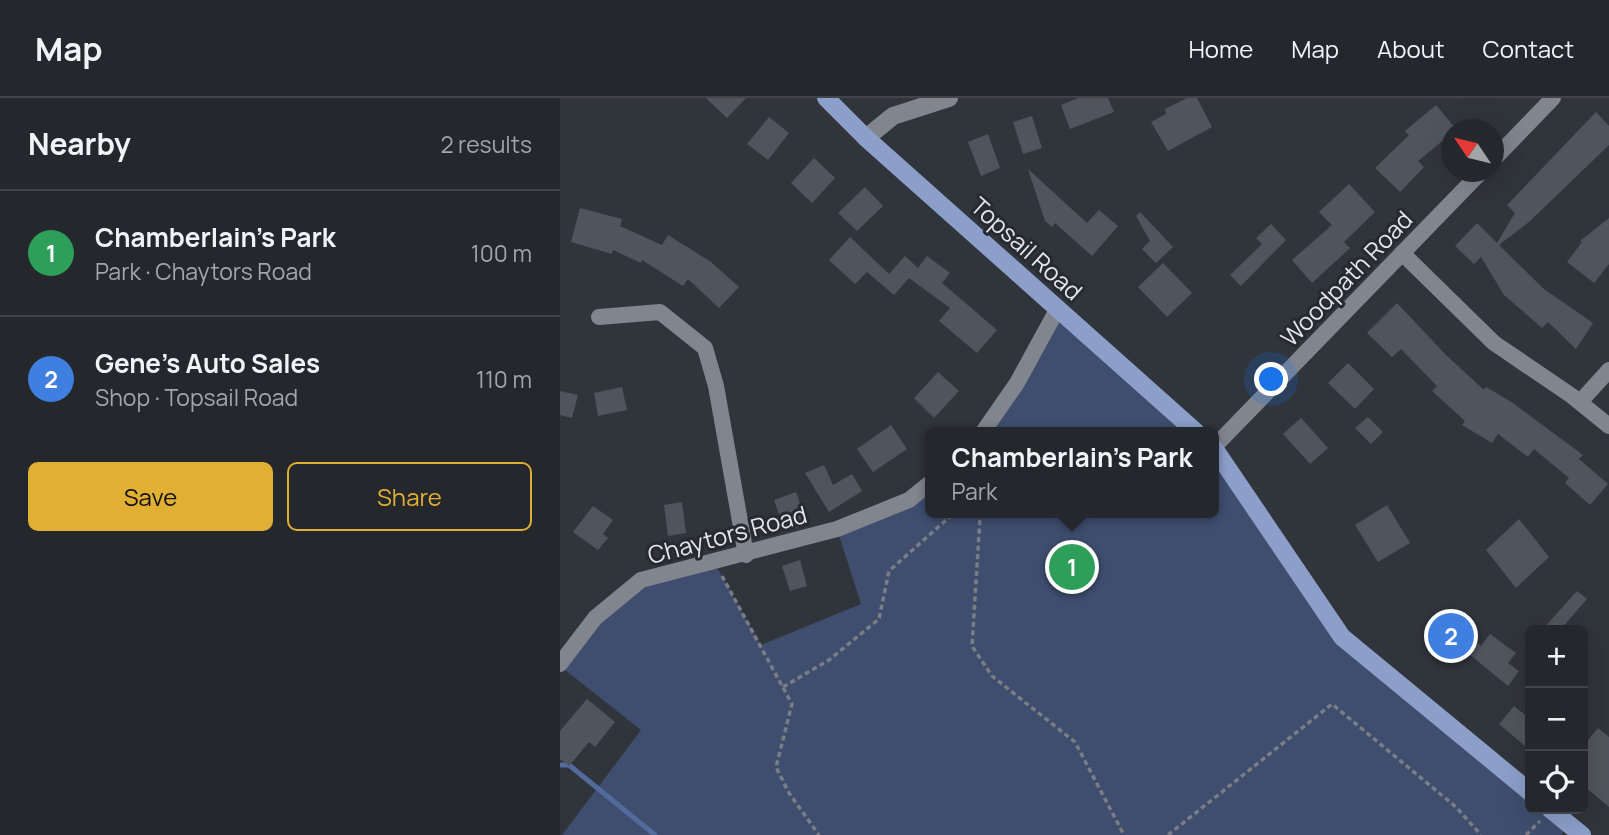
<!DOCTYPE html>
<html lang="en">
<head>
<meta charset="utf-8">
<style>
  body { margin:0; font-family:Manrope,sans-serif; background:#303338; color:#f1f3f6 }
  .controls { position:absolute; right:21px; bottom:21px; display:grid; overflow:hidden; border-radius:10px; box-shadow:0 7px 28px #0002 }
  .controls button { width:63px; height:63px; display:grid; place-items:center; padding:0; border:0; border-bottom:2px solid #414448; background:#24272c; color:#f1f3f6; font:35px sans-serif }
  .compass { position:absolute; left:881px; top:21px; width:63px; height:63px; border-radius:50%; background:#24272c; box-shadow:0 7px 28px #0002; rotate:305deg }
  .you { position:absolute; left:712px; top:282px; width:24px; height:24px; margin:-18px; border:5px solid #fff; border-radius:50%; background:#1a73e8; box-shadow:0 0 0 10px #1a73e833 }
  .badge { display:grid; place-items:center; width:46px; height:46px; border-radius:50%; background:#e1af34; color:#fff; font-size:23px; font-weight:700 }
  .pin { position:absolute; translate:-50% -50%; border:4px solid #fff; box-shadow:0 2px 7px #0006 }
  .popup { position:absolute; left:365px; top:329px; width:294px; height:91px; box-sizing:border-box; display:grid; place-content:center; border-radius:10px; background:#24272c; filter:drop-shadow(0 2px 5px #0005); font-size:23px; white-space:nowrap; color:#a3a5a9 }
  .popup b { font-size:26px; color:#f1f3f6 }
  .popup::after { content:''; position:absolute; left:50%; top:100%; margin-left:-14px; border:14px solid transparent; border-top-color:#24272c }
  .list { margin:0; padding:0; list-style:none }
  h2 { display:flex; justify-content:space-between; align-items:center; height:91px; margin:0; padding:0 28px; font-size:30px }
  h2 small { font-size:23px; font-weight:400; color:#a3a5a9 }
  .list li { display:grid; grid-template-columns:46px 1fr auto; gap:21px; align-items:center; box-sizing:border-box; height:126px; padding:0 28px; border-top:2px solid #414448 }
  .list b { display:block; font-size:26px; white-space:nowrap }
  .list p { margin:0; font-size:23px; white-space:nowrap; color:#a3a5a9 }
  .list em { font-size:23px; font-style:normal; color:#a3a5a9 }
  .actions { display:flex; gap:14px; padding:21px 28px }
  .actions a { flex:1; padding:16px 0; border:2px solid #e1af34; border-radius:10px; text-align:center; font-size:24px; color:#e1af34 }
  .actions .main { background:#e1af34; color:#111 }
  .icon { flex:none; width:38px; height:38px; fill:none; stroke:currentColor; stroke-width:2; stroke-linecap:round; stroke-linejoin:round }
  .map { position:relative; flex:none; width:1049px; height:737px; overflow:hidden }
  header { display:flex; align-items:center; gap:42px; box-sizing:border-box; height:98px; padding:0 35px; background:#24272c; border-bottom:2px solid #414448 }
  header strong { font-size:33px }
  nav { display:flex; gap:38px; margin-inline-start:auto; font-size:24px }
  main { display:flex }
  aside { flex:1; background:#24272c }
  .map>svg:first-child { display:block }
</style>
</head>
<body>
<header>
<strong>Map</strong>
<nav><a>Home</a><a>Map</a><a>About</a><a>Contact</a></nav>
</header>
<main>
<aside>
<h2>Nearby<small>2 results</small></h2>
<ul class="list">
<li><span class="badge" style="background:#2e9e5b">1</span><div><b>Chamberlain's Park</b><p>Park · Chaytors Road</p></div><em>100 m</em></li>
<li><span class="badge" style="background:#3f7fe0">2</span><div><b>Gene's Auto Sales</b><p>Shop · Topsail Road</p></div><em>110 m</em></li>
</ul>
<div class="actions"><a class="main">Save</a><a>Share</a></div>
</aside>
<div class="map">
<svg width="1049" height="737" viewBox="0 0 1049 737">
  <rect width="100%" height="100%" fill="#30343b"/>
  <g fill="#3f4e6f">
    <path d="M 498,210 L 636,334 L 423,334 Z"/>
    <path d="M 654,350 L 782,539 L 970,694 L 970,711 L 990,711 L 1009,727 L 1001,737 L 2,737 L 81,632 L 0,568 L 81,482 L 154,464 L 201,547 L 301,506 L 277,431 L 370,385 L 370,415 L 654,415 Z"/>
  </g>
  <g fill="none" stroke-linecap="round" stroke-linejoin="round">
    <path stroke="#536a9d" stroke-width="5" d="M 0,667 L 9,667 L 95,737"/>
  </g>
  <g fill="#50545c">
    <path d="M 146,0 L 186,0 L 167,20 Z"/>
    <path d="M 518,0 L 548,0 L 554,14 L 510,31 L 501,7 Z"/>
    <path d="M 627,0 L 637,0 L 652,29 L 608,53 L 591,24 L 606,16 L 605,11 Z"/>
    <path d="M 876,7 L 896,31 L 892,32 L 892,35 L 858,63 L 864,69 L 840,94 L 815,70 L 849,37 L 845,33 Z"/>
    <path d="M 1036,14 L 1049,28 L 1049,47 L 969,124 L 939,147 L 984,191 L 1033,225 L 1016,251 L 988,224 L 982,230 L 944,197 L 921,159 L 914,166 L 895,148 L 917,125 L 937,145 L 955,115 L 947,107 Z"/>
    <path d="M 472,18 L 482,50 L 463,56 L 453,24 Z"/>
    <path d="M 209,19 L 229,35 L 208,62 L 187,46 Z"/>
    <path d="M 428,36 L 440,70 L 421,78 L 408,44 Z"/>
    <path d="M 254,60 L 275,80 L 252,105 L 231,85 Z"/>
    <path d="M 468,71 L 527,125 L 539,112 L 558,128 L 532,158 L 495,125 L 492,129 L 485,123 Z"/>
    <path d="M 789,86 L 815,114 L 784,144 L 790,150 L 752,185 L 732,162 L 772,127 L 759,114 Z"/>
    <path d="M 305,89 L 323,108 L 297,133 L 278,115 Z"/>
    <path d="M 20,110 L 62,121 L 60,128 L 102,147 L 108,137 L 151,164 L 179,189 L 159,210 L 128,181 L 123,188 L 82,162 L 81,165 L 53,152 L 52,156 L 11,144 Z"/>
    <path d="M 580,114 L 613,149 L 596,165 L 582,151 L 590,143 L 576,118 Z"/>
    <path d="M 1049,120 L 1049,166 L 1034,185 L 1007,164 L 1022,144 L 1020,143 Z"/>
    <path d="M 711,126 L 726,142 L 681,188 L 670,177 L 702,146 L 696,140 Z"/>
    <path d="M 290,139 L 329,176 L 345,158 L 358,170 L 367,158 L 390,175 L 382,185 L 437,232 L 417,255 L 379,223 L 390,210 L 349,180 L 334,197 L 307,174 L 295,186 L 269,162 Z"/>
    <path d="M 603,165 L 632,195 L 607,219 L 578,189 Z"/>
    <path d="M 837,205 L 886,257 L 924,292 L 926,289 L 953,305 L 1023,357 L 1019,361 L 1048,386 L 1030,407 L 1005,385 L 1009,380 L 974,351 L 968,359 L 938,336 L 932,345 L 902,327 L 905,323 L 872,293 L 877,288 L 841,251 L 832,259 L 807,235 Z"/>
    <path d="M 788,265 L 814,291 L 795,311 L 768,285 Z"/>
    <path d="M 378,274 L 399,293 L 374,320 L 354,300 Z"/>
    <path d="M 62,289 L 67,312 L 38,318 L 34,295 Z"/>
    <path d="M 0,293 L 18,297 L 12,320 L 0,317 Z"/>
    <path d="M 808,319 L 823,334 L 811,346 L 795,330 Z"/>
    <path d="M 741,320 L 768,350 L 750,366 L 723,336 Z"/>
    <path d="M 331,327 L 347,351 L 313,374 L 297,351 Z"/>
    <path d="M 264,367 L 273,387 L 292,376 L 302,393 L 269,414 L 245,375 Z"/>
    <path d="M 236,394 L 247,426 L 225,434 L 214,402 Z"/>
    <path d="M 122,404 L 126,435 L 108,438 L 104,407 Z"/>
    <path d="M 827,407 L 850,445 L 818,464 L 795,427 Z"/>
    <path d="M 33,408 L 53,422 L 43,436 L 48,440 L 38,452 L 13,434 Z"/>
    <path d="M 959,421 L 989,459 L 956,490 L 926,452 Z"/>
    <path d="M 240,462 L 247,488 L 230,493 L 222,468 Z"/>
    <path d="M 1017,493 L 1027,501 L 1000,532 L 982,532 Z"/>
    <path d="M 904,531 L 921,548 L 930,536 L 956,555 L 948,565 L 959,573 L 948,588 L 892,542 Z"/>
    <path d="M 27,601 L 55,624 L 35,649 L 29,644 L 9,668 L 0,661 L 0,633 Z"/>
    <path d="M 954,608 L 970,621 L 970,652 L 939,626 Z"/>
    <path d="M 1038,630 L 1049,639 L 1049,709 L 1023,687 L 1023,648 Z"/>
  </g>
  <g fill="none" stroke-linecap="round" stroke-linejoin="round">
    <g stroke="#7a7e84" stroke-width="3.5" stroke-dasharray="5 3.5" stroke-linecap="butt">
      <path d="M 416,415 L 420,420 L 412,548 L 432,578 L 515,644 L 564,737"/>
      <path d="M 162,478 L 232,606 L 216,669 L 229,695 L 259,737"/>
      <path d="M 223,589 L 269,562 L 319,521 L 329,473 L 394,415"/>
      <path d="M 608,737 L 772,606 L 896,709 L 921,737"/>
      <path d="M 966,737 L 980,723"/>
    </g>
    <g stroke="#81858e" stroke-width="16">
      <path d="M 934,61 L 993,0"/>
      <path d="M 842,155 L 934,245 L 1012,298 L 1049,328"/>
      <path d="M 39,219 L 100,214 L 145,250 L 156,288 L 186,457"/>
      <path d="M 1020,304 L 1049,272"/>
      <path d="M 423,334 L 457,285 L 498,210"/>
      <path d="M 654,349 L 921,74"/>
      <path d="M 0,566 L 35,520 L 81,482 L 277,431 L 349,402 L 370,385"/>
    </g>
    <path stroke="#81858e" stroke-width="18" d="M 306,40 L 333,18 L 389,0"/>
    <g stroke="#8b9fc9" stroke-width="18">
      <path d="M 266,0 L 306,40 L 636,334"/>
      <path d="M 654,350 L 782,539 L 970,694"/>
      <path d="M 990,711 L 1022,737"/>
    </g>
  </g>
  <g text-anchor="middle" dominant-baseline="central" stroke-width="6" stroke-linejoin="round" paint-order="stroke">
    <g font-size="24" fill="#e3e6eb" stroke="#262a31">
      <text transform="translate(467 150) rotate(42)">Topsail Road</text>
      <text transform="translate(786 180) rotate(-46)">Woodpath Road</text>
      <text transform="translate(167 436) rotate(-15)">Chaytors Road</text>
    </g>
  </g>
</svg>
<div class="controls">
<button>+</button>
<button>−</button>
<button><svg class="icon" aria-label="locate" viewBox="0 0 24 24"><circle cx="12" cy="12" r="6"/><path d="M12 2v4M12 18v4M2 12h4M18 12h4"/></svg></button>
</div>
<svg class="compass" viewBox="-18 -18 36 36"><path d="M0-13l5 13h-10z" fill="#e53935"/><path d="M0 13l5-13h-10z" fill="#a3a5a9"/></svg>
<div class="you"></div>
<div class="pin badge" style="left:512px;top:469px;background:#2e9e5b">1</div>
<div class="popup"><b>Chamberlain's Park</b>Park</div>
<div class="pin badge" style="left:891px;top:538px;background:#3f7fe0">2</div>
</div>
</main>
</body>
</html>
